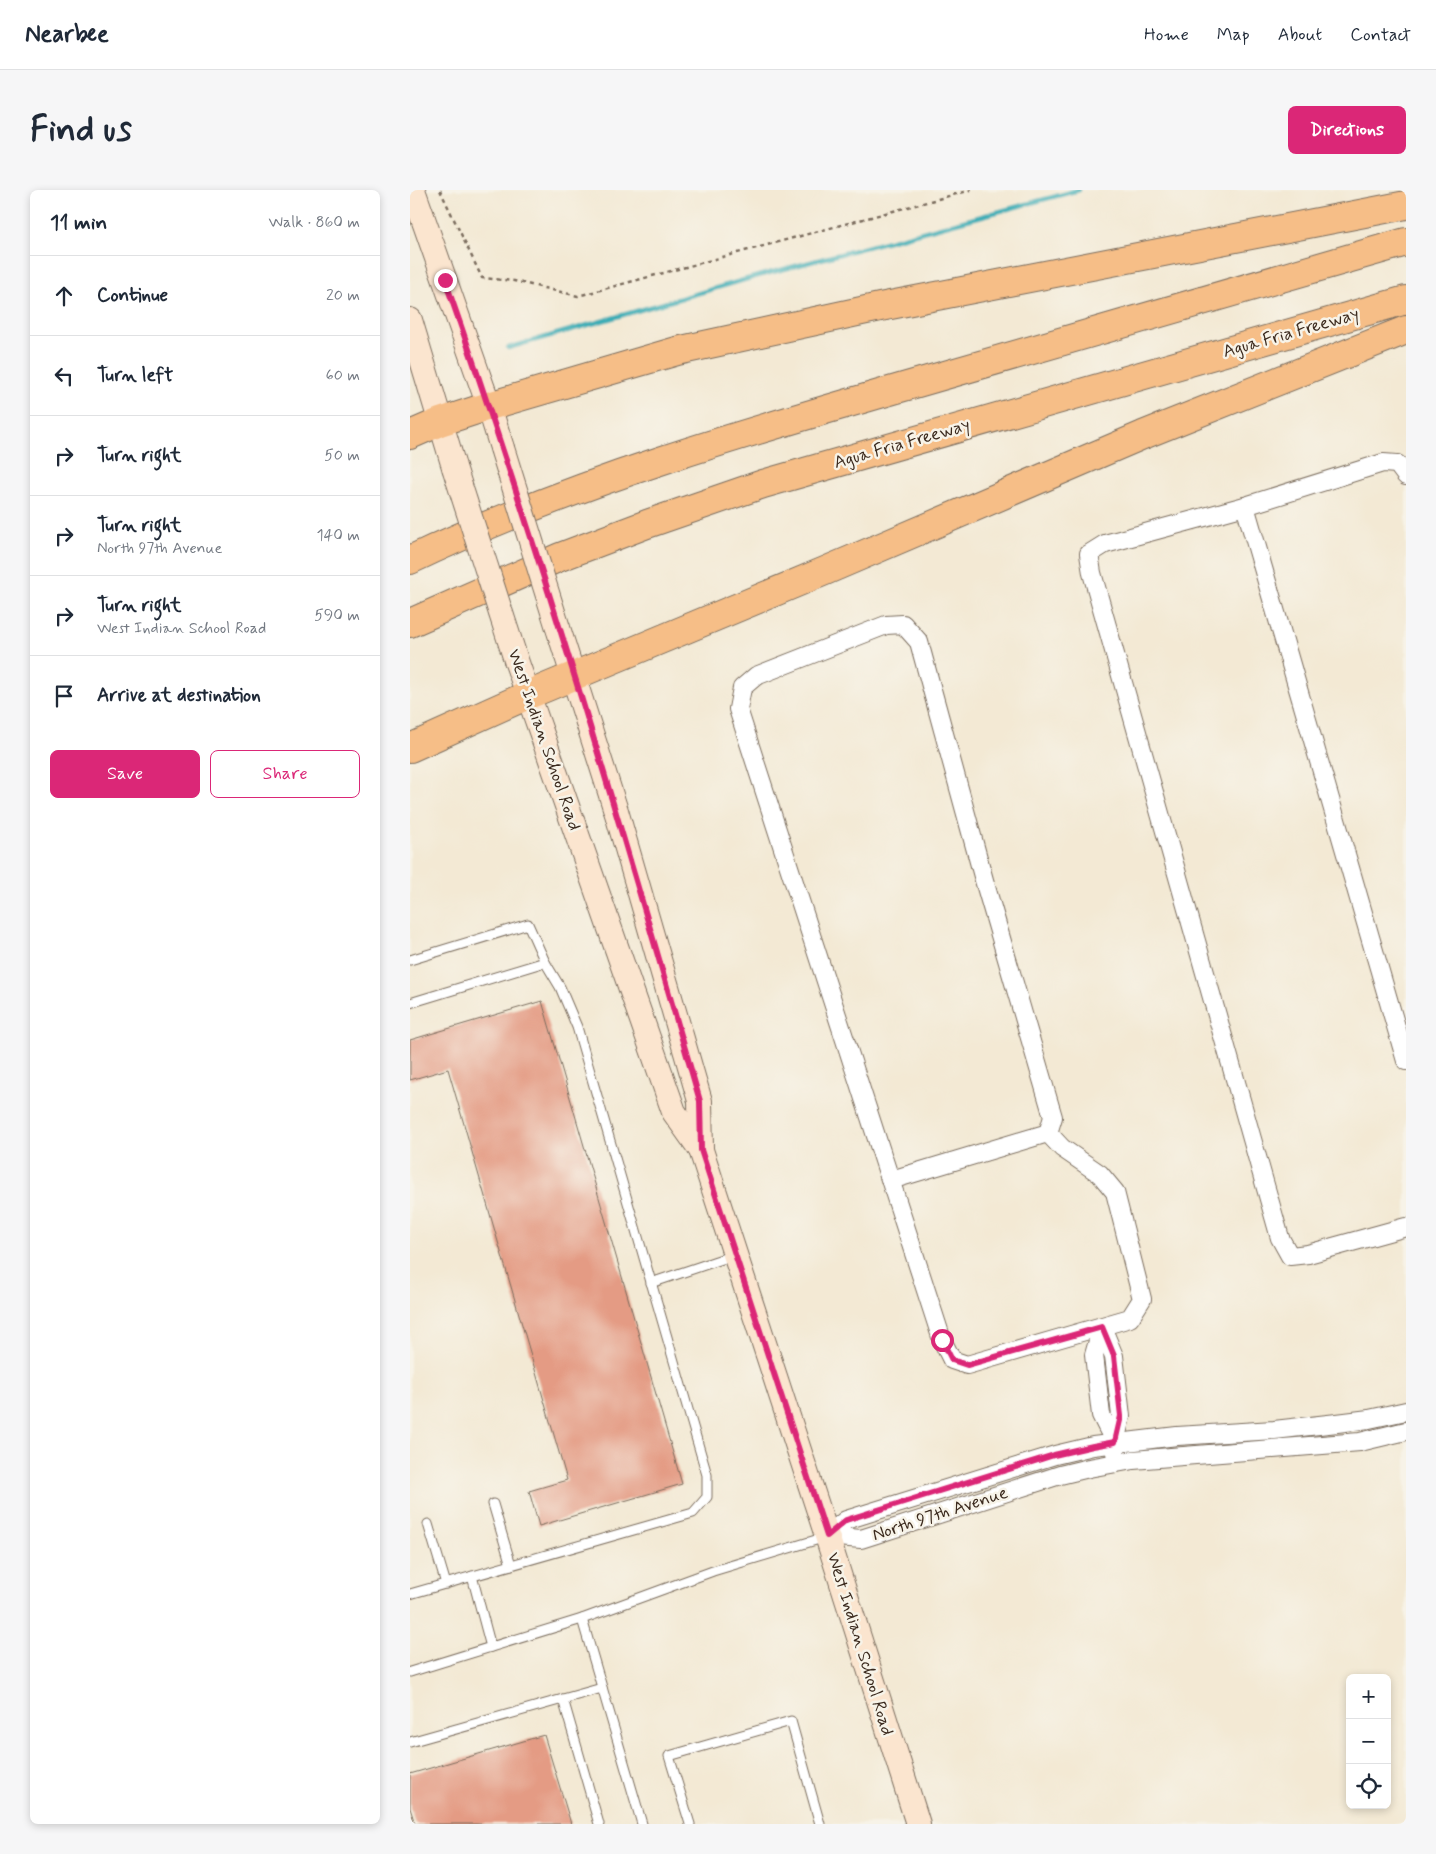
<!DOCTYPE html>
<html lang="en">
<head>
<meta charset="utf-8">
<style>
  body { margin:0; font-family:Mynerve,sans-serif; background:#f6f6f7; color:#1f2937 }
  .controls { position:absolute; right:15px; bottom:15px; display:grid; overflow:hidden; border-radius:8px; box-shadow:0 2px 8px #0003 }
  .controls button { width:45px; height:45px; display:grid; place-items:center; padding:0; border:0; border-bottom:1px solid #e0e1e3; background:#fff; color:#1f2937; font:25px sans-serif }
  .stop { position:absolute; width:15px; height:15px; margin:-11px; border:4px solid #db2777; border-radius:50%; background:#fff }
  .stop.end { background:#db2777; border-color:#fff; box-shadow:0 1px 5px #0008 }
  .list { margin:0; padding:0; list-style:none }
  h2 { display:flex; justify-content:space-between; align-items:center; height:65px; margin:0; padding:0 20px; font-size:21px }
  h2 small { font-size:16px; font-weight:400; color:#747a83 }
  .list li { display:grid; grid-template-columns:32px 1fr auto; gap:15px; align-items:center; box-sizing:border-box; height:80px; padding:0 20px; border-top:1px solid #e0e1e3 }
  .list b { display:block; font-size:19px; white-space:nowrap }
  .list p { margin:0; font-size:16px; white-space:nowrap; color:#747a83 }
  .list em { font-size:16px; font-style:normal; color:#747a83 }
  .actions { display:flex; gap:10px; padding:15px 20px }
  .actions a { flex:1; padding:11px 0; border:1px solid #db2777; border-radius:8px; text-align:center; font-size:18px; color:#db2777 }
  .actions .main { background:#db2777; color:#fff }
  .icon { flex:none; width:28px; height:28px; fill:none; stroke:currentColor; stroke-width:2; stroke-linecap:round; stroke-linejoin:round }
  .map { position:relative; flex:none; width:996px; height:1634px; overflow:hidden; border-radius:8px }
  header { display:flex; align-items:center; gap:30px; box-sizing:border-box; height:70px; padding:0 25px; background:#fff; border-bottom:1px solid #e0e1e3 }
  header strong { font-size:24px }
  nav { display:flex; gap:28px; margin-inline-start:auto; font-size:18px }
  .intro { display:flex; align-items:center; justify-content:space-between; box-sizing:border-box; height:120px; padding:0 30px }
  h1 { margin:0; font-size:35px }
  .button { padding:12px 22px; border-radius:8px; background:#db2777; color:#fff; font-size:18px; font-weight:700 }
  main { display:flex; gap:30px; padding:0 30px }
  aside { flex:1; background:#fff; border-radius:8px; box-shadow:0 2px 8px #0003 }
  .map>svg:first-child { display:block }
</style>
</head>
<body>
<header>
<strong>Nearbee</strong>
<nav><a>Home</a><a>Map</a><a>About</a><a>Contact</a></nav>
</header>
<div class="intro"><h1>Find us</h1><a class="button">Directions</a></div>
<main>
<aside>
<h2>11 min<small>Walk · 860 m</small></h2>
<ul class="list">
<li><svg class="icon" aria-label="ahead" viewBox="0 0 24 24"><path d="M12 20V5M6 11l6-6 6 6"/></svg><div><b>Continue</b></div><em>20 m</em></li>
<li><svg class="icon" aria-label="left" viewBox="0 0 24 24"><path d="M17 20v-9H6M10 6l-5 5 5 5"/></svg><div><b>Turn left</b></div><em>60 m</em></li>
<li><svg class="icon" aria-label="right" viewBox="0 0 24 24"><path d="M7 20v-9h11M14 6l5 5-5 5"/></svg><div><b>Turn right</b></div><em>50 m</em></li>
<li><svg class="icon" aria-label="right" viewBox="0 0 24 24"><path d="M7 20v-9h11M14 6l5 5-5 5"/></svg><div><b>Turn right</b><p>North 97th Avenue</p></div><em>140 m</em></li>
<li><svg class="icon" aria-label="right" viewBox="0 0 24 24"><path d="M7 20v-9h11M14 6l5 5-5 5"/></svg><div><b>Turn right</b><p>West Indian School Road</p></div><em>590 m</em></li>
<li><svg class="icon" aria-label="arrive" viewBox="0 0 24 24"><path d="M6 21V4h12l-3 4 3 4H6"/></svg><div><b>Arrive at destination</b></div></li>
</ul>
<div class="actions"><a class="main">Save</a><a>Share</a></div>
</aside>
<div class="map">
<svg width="996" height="1634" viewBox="0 0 996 1634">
  <rect width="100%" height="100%" fill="#f7f3e8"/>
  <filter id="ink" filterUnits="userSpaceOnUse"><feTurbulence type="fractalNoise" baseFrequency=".02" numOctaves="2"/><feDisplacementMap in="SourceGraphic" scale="10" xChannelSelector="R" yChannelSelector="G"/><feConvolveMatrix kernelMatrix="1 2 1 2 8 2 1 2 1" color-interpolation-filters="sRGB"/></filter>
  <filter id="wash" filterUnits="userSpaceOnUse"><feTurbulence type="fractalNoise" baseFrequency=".0096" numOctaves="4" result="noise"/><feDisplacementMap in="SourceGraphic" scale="20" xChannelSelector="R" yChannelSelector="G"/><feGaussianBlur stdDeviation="1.12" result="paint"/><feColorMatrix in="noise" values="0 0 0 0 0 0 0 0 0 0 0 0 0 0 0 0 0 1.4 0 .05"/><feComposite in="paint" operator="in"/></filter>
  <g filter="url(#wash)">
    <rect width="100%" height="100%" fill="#f3e9d4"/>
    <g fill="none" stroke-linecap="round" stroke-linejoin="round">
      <path stroke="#3dadb6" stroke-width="4.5" d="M 98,158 L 348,86 L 669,0"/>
    </g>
    <g id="blocks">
      <g fill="#e49b84">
        <path d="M 132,811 L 272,1294 L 129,1336 L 119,1301 L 157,1290 L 38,879 L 0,890 L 0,850 Z"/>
        <path d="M 134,1545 L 161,1634 L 5,1634 L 0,1618 L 0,1584 Z"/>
      </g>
    </g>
  </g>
  <g filter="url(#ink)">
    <use href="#blocks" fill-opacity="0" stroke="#7b6d5e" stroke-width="1"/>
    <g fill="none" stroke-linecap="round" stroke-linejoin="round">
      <g stroke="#7b6d5e" stroke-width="11">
        <g id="service">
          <path d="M 0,770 L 118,734 L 135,772 L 0,813"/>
          <path d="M 241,1093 L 324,1065"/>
          <path d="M 83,1314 L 101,1375"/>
          <path d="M 18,1334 L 36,1394"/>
          <path d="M 62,1386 L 81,1457"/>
          <path d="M 0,1404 L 283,1323 L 297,1307 L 297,1285 L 167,837 L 150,797 L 135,772"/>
          <path d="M 172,1429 L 232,1634"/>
          <path d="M 0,1482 L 172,1429 L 303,1381 L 416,1347"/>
          <path d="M 153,1509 L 189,1634"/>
          <path d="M 0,1552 L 192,1498"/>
          <path d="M 280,1634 L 259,1566 L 381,1531 L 410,1634"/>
        </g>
      </g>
      <g stroke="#7b6d5e" stroke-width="20">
        <g id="minor">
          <path d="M 996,286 L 987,274 L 973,273 L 835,316 L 695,354 L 679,364 L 682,383 L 870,1048 L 880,1066 L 898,1064 L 996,1037"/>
          <path d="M 835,316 L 996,871"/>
          <path d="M 493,434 L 509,452 L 574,690 L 643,927 L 638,943 L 652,958 L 690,984 L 705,1002 L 732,1109 L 720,1128 L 557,1175 L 542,1170 L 532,1150 L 328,519 L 332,498 L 346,486 L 476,435 Z"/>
          <path d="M 481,990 L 638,943"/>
          <path d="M 692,1137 L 704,1166 L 711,1226 L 705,1253 L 705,1263"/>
          <path d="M 692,1137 L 684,1165 L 691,1225 L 705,1253"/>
          <path d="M 417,1346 L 436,1330 L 645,1265 L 683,1256 L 767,1246 L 864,1240 L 927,1233 L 959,1229 L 996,1221"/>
          <path d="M 417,1346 L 451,1349 L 650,1285 L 679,1278 L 723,1270 L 950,1252 L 996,1241"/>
        </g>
      </g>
      <g stroke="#7b6d5e" stroke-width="26">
        <g id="secondary">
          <path d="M 3,0 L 79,216 L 92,258"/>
          <path d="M 0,130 L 44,277"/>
          <path d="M 148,438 L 207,624 L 290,911 L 291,960 L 417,1346 L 508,1634"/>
          <path d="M 106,470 L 264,922 L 291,960"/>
        </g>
      </g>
      <g stroke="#7b6d5e" stroke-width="30">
        <g id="motorway">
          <path d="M 0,245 L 30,232 L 79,216 L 267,161 L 470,117 L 996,15"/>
          <path d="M 0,370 C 163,292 337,242 511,192 C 672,145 834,99 996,52"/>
          <path d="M 0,433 L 150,367 L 237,334 L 353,294 L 996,110"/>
          <path d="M 0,558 L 118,505 L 415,381 L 733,245 L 996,140"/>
        </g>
      </g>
      <path stroke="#7b6d5e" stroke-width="2.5" stroke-dasharray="4 4" stroke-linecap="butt" d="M 30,0 L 72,88 L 104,91 L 168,106 L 561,0"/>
      <use href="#service" stroke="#fff" stroke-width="9"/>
      <use href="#minor" stroke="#fff" stroke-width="18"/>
      <use href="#secondary" stroke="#fbe5cf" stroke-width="24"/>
      <use href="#motorway" stroke="#f6be87" stroke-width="28"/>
      <g stroke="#7b6d5e" stroke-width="26" stroke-linecap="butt">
        <g id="secondary-bridge">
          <path d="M 92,258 L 148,438"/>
          <path d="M 44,277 L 106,470"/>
        </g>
      </g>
      <use href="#secondary-bridge" stroke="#fbe5cf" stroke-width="24"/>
    </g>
  </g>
  <g fill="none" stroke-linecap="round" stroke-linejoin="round" filter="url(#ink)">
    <path stroke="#db2777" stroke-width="6" d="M 35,90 C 130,361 211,636 290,911 L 291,960 L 417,1346 L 436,1330 L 644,1265 L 683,1256 L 705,1252 L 711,1226 L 704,1166 L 692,1137 L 557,1175 L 542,1170 L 532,1150"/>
  </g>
  <g text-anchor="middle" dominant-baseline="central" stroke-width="5" stroke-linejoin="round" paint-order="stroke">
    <g font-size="18" fill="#3b2a1e" stroke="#f7f3e8">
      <text transform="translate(881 143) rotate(-16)">Agua Fria Freeway</text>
      <text transform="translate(492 254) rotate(-16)">Agua Fria Freeway</text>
      <text transform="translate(134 550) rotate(71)">West Indian School Road</text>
      <text transform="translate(530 1324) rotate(-18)">North 97th Avenue</text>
      <text transform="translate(450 1454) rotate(73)">West Indian School Road</text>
    </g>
  </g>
</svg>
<div class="controls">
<button>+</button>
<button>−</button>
<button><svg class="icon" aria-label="locate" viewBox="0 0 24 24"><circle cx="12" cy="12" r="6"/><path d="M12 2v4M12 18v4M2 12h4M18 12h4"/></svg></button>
</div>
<div class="stop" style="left:532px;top:1150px"></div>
<div class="stop end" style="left:35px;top:90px"></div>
</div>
</main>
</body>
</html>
